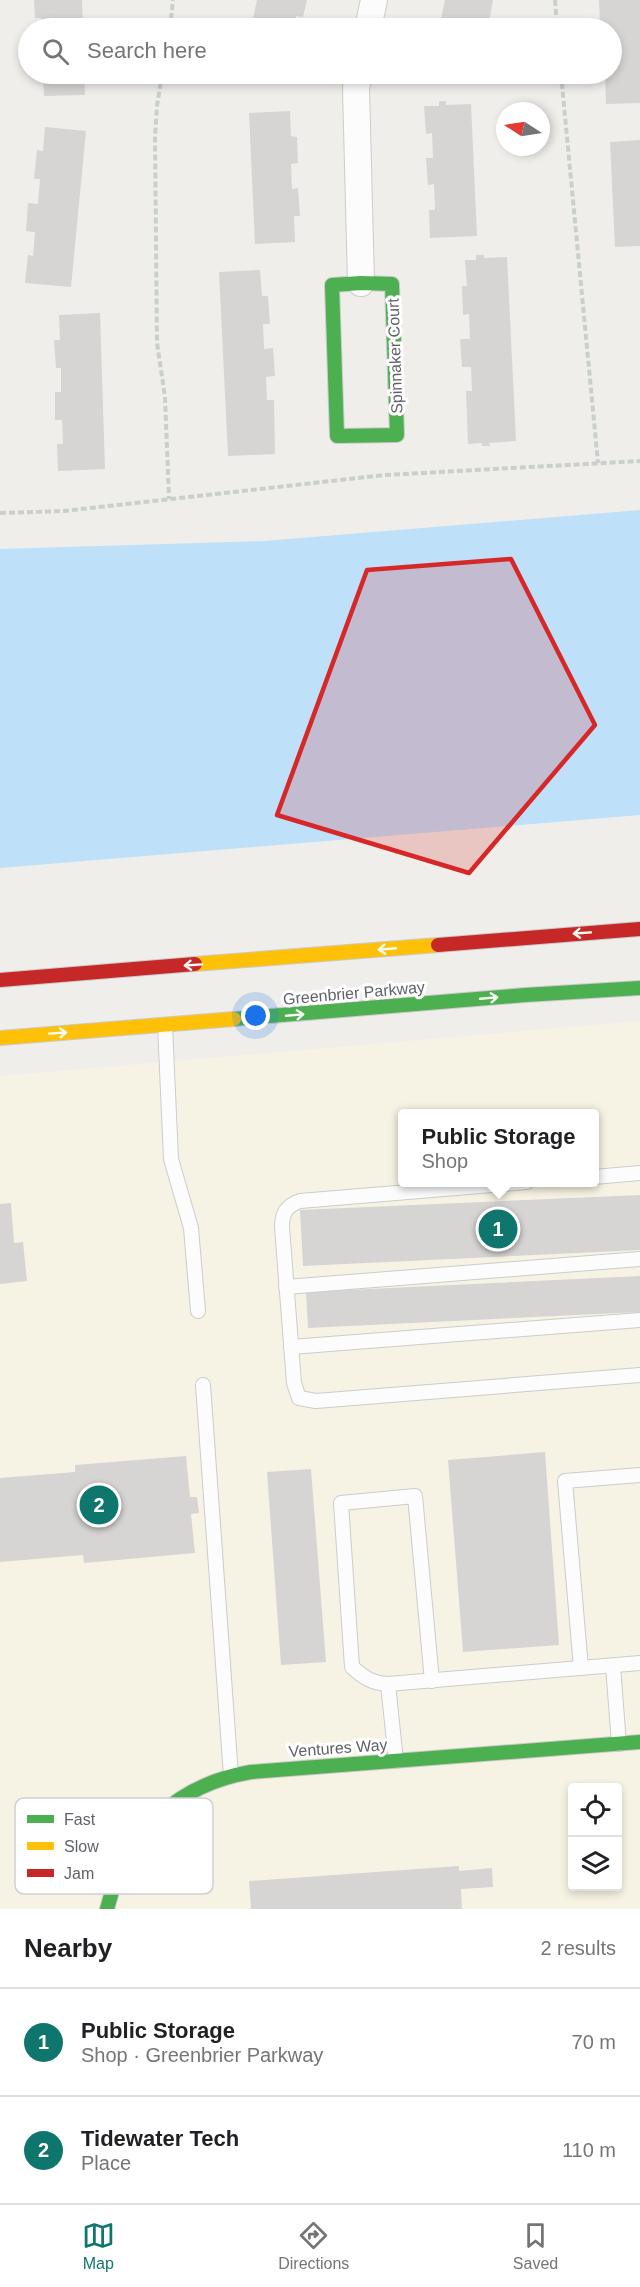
<!DOCTYPE html>
<html lang="en">
<head>
<meta charset="utf-8">
<style>
  body { margin:0; font-family:Arial,sans-serif; background:#f6f6f6; color:#202124 }
  .controls { position:absolute; right:18px; bottom:18px; display:grid; overflow:hidden; border-radius:6px; box-shadow:0 3px 9px #0003 }
  .controls button { width:54px; height:54px; display:grid; place-items:center; padding:0; border:0; border-bottom:2px solid #e0e0e0; background:#fff; color:#202124; font:30px sans-serif }
  .compass { position:absolute; left:496px; top:102px; width:54px; height:54px; border-radius:50%; background:#fff; box-shadow:0 3px 9px #0003; rotate:282deg }
  .you { position:absolute; left:256px; top:1016px; width:21px; height:21px; margin:-15px; border:4px solid #fff; border-radius:50%; background:#1a73e8; box-shadow:0 0 0 9px #1a73e833 }
  .badge { display:grid; place-items:center; width:39px; height:39px; border-radius:50%; background:#0f766e; color:#fff; font-size:20px; font-weight:700 }
  .pin { position:absolute; translate:-50% -50%; border:3px solid #fff; box-shadow:0 2px 6px #0006 }
  .popup { position:absolute; left:398px; top:1109px; width:201px; height:78px; box-sizing:border-box; display:grid; place-content:center; border-radius:6px; background:#fff; filter:drop-shadow(0 2px 4px #0005); font-size:20px; white-space:nowrap; color:#757577 }
  .popup b { font-size:22px; color:#202124 }
  .popup::after { content:''; position:absolute; left:50%; top:100%; margin-left:-12px; border:12px solid transparent; border-top-color:#fff }
  .list { margin:0; padding:0; list-style:none }
  h2 { display:flex; justify-content:space-between; align-items:center; height:78px; margin:0; padding:0 24px; font-size:26px }
  h2 small { font-size:20px; font-weight:400; color:#757577 }
  .list li { display:grid; grid-template-columns:39px 1fr auto; gap:18px; align-items:center; box-sizing:border-box; height:108px; padding:0 24px; border-top:2px solid #e0e0e0 }
  .list b { display:block; font-size:22px; white-space:nowrap }
  .list p { margin:0; font-size:20px; white-space:nowrap; color:#757577 }
  .list em { font-size:20px; font-style:normal; color:#757577 }
  .icon { flex:none; width:33px; height:33px; fill:none; stroke:currentColor; stroke-width:2; stroke-linecap:round; stroke-linejoin:round }
  .map { position:relative; flex:none; width:640px; height:1909px; overflow:hidden }
  .search { position:absolute; background:#fff; box-shadow:0 3px 9px #0003; left:18px; right:18px; top:18px; height:66px; display:flex; align-items:center; gap:15px; box-sizing:border-box; padding:0 21px; border-radius:33px; color:#757577; font-size:22px }
  .sheet { height:294px; background:#fff }
  nav { display:flex; justify-content:space-around; align-items:center; box-sizing:border-box; height:84px; border-top:2px solid #e0e0e0; background:#fff; font-size:16px; color:#757577 }
  nav a { display:grid; justify-items:center; gap:3px }
  nav .on { color:#0f766e }
  .map>svg:first-child { display:block }
</style>
</head>
<body>
<div class="map">
<svg width="640" height="1909" viewBox="0 0 640 1909">
  <rect width="100%" height="100%" fill="#efeeea"/>
  <path fill="#f7f3e4" fill-rule="evenodd" d="M 640,1021 L 640,1909 L 0,1909 L 0,1076 ZM 402,1114 L 594,1114 L 594,1182 L 402,1182 ZM 572,1788 L 618,1788 L 618,1886 L 572,1886 Z"/>
  <path fill="#bfe0f9" d="M 640,510 L 640,815 L 0,868 L 0,549 L 264,541 Z"/>
  <g fill="#d6d5d3">
    <path d="M 34,0 L 82,0 L 83,28 L 42,28 L 41,18 L 35,18 Z"/>
    <path d="M 257,0 L 307,0 L 303,17 L 296,16 L 293,28 L 251,28 Z"/>
    <path d="M 445,0 L 493,0 L 488,28 L 439,28 Z"/>
    <path d="M 599,0 L 640,0 L 640,103 L 606,104 L 605,74 L 612,74 L 612,28 L 603,28 L 603,26 L 600,25 Z"/>
    <path d="M 43,74 L 84,74 L 85,95 L 44,96 Z"/>
    <path d="M 439,101 L 446,101 L 446,105 L 471,104 L 477,236 L 430,238 L 429,210 L 435,210 L 434,184 L 428,185 L 426,158 L 433,158 L 432,133 L 426,134 L 424,106 L 439,106 Z"/>
    <path d="M 290,111 L 291,136 L 297,137 L 298,163 L 291,164 L 292,189 L 298,188 L 300,216 L 294,216 L 295,242 L 255,244 L 249,113 Z"/>
    <path d="M 45,127 L 86,131 L 71,287 L 25,283 L 28,255 L 33,256 L 35,232 L 26,231 L 28,203 L 38,204 L 40,179 L 34,179 L 37,150 L 43,151 Z"/>
    <path d="M 640,140 L 640,246 L 615,247 L 610,142 Z"/>
    <path d="M 476,255 L 484,255 L 484,258 L 507,257 L 516,441 L 489,443 L 490,446 L 482,446 L 482,443 L 468,444 L 466,391 L 472,391 L 471,367 L 462,367 L 460,339 L 470,339 L 469,314 L 463,315 L 462,286 L 467,286 L 465,260 L 476,260 Z"/>
    <path d="M 260,270 L 262,296 L 268,296 L 270,324 L 263,324 L 264,349 L 273,348 L 275,376 L 266,377 L 267,400 L 274,400 L 275,454 L 228,456 L 219,272 Z"/>
    <path d="M 100,313 L 105,469 L 58,471 L 57,444 L 63,444 L 62,420 L 55,420 L 55,392 L 61,392 L 61,368 L 56,368 L 54,340 L 60,340 L 59,315 Z"/>
    <path d="M 640,1195 L 640,1250 L 303,1266 L 300,1210 Z"/>
    <path d="M 11,1203 L 14,1243 L 23,1242 L 27,1281 L 0,1284 L 0,1204 Z"/>
    <path d="M 640,1276 L 640,1312 L 308,1328 L 306,1292 Z"/>
    <path d="M 545,1452 L 559,1645 L 463,1652 L 448,1460 Z"/>
    <path d="M 186,1456 L 190,1497 L 197,1497 L 199,1513 L 191,1514 L 195,1553 L 84,1563 L 83,1555 L 0,1562 L 0,1478 L 75,1472 L 75,1465 Z"/>
    <path d="M 311,1469 L 326,1662 L 281,1665 L 267,1472 Z"/>
    <path d="M 459,1866 L 459,1871 L 492,1868 L 493,1887 L 461,1889 L 462,1909 L 251,1909 L 249,1881 Z"/>
  </g>
  <g fill="none" stroke-linecap="round" stroke-linejoin="round">
    <g stroke="#cbcccc" stroke-width="16">
      <g id="lane">
        <path d="M 165,1025 L 171,1159 L 191,1228 L 198,1311"/>
        <path d="M 594,1177 L 640,1173"/>
        <path d="M 527,1182 L 300,1201 C 286,1206 282,1213 282,1227 L 294,1383 L 299,1398 L 316,1401 L 640,1375"/>
        <path d="M 286,1287 L 640,1259"/>
        <path d="M 291,1347 L 640,1320"/>
        <path d="M 203,1385 L 231,1776"/>
        <path d="M 613,1666 L 619,1744"/>
        <path d="M 581,1668 L 565,1481 L 640,1475"/>
        <path d="M 388,1684 C 372,1683 364,1678 352,1667 L 341,1503 L 415,1496 L 432,1681"/>
        <path d="M 396,1761 L 388,1684 L 640,1663"/>
      </g>
    </g>
    <g stroke="#cbcccc" stroke-width="28">
      <g id="street">
        <path d="M 368,28 L 374,0"/>
        <path d="M 359,74 L 356,88 L 361,283"/>
      </g>
    </g>
    <g stroke="#cacacb" stroke-width="16">
      <g id="fast">
        <path d="M 361,283 L 392,284 L 397,435 L 337,436 L 332,285 Z"/>
        <path d="M 234,1019 L 525,995 L 640,988"/>
        <path d="M 107,1909 C 126,1834 174,1785 251,1772 L 640,1742"/>
      </g>
    </g>
    <g stroke="#cacacb" stroke-width="16">
      <g id="slow">
        <path d="M 195,964 L 438,945"/>
        <path d="M 0,1038 L 234,1019"/>
      </g>
    </g>
    <g stroke="#cacacb" stroke-width="16">
      <g id="jam">
        <path d="M 438,945 L 640,929"/>
        <path d="M 0,980 L 195,964"/>
      </g>
    </g>
    <g stroke="#cacfcc" stroke-width="4" stroke-dasharray="6 3" stroke-linecap="butt">
      <path d="M 555,0 L 557,28"/>
      <path d="M 170,28 L 173,0"/>
      <path d="M 162,74 L 157,106 L 155,137 L 157,343 L 165,397 L 169,499"/>
      <path d="M 561,74 L 598,463"/>
      <path d="M 0,513 L 64,511 L 385,475 L 640,461"/>
    </g>
    <use href="#lane" stroke="#fdfcfc" stroke-width="14"/>
    <use href="#street" stroke="#fdfcfc" stroke-width="26"/>
    <use href="#fast" stroke="#4caf50" stroke-width="14"/>
    <use href="#slow" stroke="#ffc107" stroke-width="14"/>
    <use href="#jam" stroke="#c62828" stroke-width="14"/>
  </g>
  <defs><path id="oneway-shaft" d="M-6 0H5M1.5-3L5.5 0L1.5 3" fill="none" stroke-width="1.6" stroke-linecap="round" stroke-linejoin="round" transform="scale(1.5)"/></defs>
  <g stroke="#f6fbf6">
    <use href="#oneway-shaft" transform="translate(582 933) rotate(176)"/>
    <use href="#oneway-shaft" transform="translate(387 949) rotate(175)"/>
    <use href="#oneway-shaft" transform="translate(193 965) rotate(176)"/>
    <use href="#oneway-shaft" transform="translate(489 998) rotate(-5)"/>
    <use href="#oneway-shaft" transform="translate(295 1015) rotate(-5)"/>
    <use href="#oneway-shaft" transform="translate(58 1033) rotate(-4)"/>
  </g>
  <path fill="#d62828" fill-opacity="0.2" stroke="#d62828" stroke-width="4.5" stroke-linejoin="round" d="M 511,559 L 595,725 L 469,873 L 277,815 L 367,570 Z"/>
  <g text-anchor="middle" dominant-baseline="central" stroke-width="6" stroke-linejoin="round" paint-order="stroke">
    <g font-size="16" fill="#5f6368" stroke="#fff">
      <text transform="translate(395 356) rotate(-92)">Spinnaker Court</text>
      <text transform="translate(354 993) rotate(-5)">Greenbrier Parkway</text>
      <text transform="translate(338 1748) rotate(-4)">Ventures Way</text>
    </g>
  </g>
  <rect x="15" y="1798" width="198" height="96" rx="9" fill="#fff" stroke="#cfd0d2" stroke-width="1.5"/>
  <rect x="27" y="1815" width="27" height="8" fill="#4caf50"/>
  <rect x="27" y="1842" width="27" height="8" fill="#ffc107"/>
  <rect x="27" y="1869" width="27" height="8" fill="#c62828"/>
  <g font-size="16" fill="#5f6368">
    <text x="64" y="1825">Fast</text>
    <text x="64" y="1852">Slow</text>
    <text x="64" y="1879">Jam</text>
  </g>
</svg>
<div class="controls">
<button><svg class="icon" aria-label="locate" viewBox="0 0 24 24"><circle cx="12" cy="12" r="6"/><path d="M12 2v4M12 18v4M2 12h4M18 12h4"/></svg></button>
<button><svg class="icon" aria-label="layers" viewBox="0 0 24 24"><path d="M12 4l9 5-9 5-9-5zM3 14l9 5 9-5"/></svg></button>
</div>
<svg class="compass" viewBox="-18 -18 36 36"><path d="M0-13l5 13h-10z" fill="#e53935"/><path d="M0 13l5-13h-10z" fill="#757577"/></svg>
<div class="you"></div>
<div class="pin badge" style="left:498px;top:1229px">1</div>
<div class="popup"><b>Public Storage</b>Shop</div>
<div class="pin badge" style="left:99px;top:1505px">2</div>
<div class="search"><svg class="icon" aria-label="search" viewBox="0 0 24 24"><circle cx="10" cy="10" r="6"/><path d="M15 15l6 6"/></svg>Search here</div>
</div>
<section class="sheet">
<h2>Nearby<small>2 results</small></h2>
<ul class="list">
<li><span class="badge">1</span><div><b>Public Storage</b><p>Shop · Greenbrier Parkway</p></div><em>70 m</em></li>
<li><span class="badge">2</span><div><b>Tidewater Tech</b><p>Place</p></div><em>110 m</em></li>
</ul>
</section>
<nav>
<a class="on"><svg class="icon" aria-label="map" viewBox="0 0 24 24"><path d="M3 6l6-2 6 2 6-2v14l-6 2-6-2-6 2zM9 4v14M15 6v14"/></svg>Map</a>
<a><svg class="icon" aria-label="directions" viewBox="0 0 24 24"><path d="M12 3l9 9-9 9-9-9zM9 14v-3h6M13 9l2 2-2 2"/></svg>Directions</a>
<a><svg class="icon" aria-label="saved" viewBox="0 0 24 24"><path d="M7 4h10v16l-5-4-5 4z"/></svg>Saved</a>
</nav>
</body>
</html>
